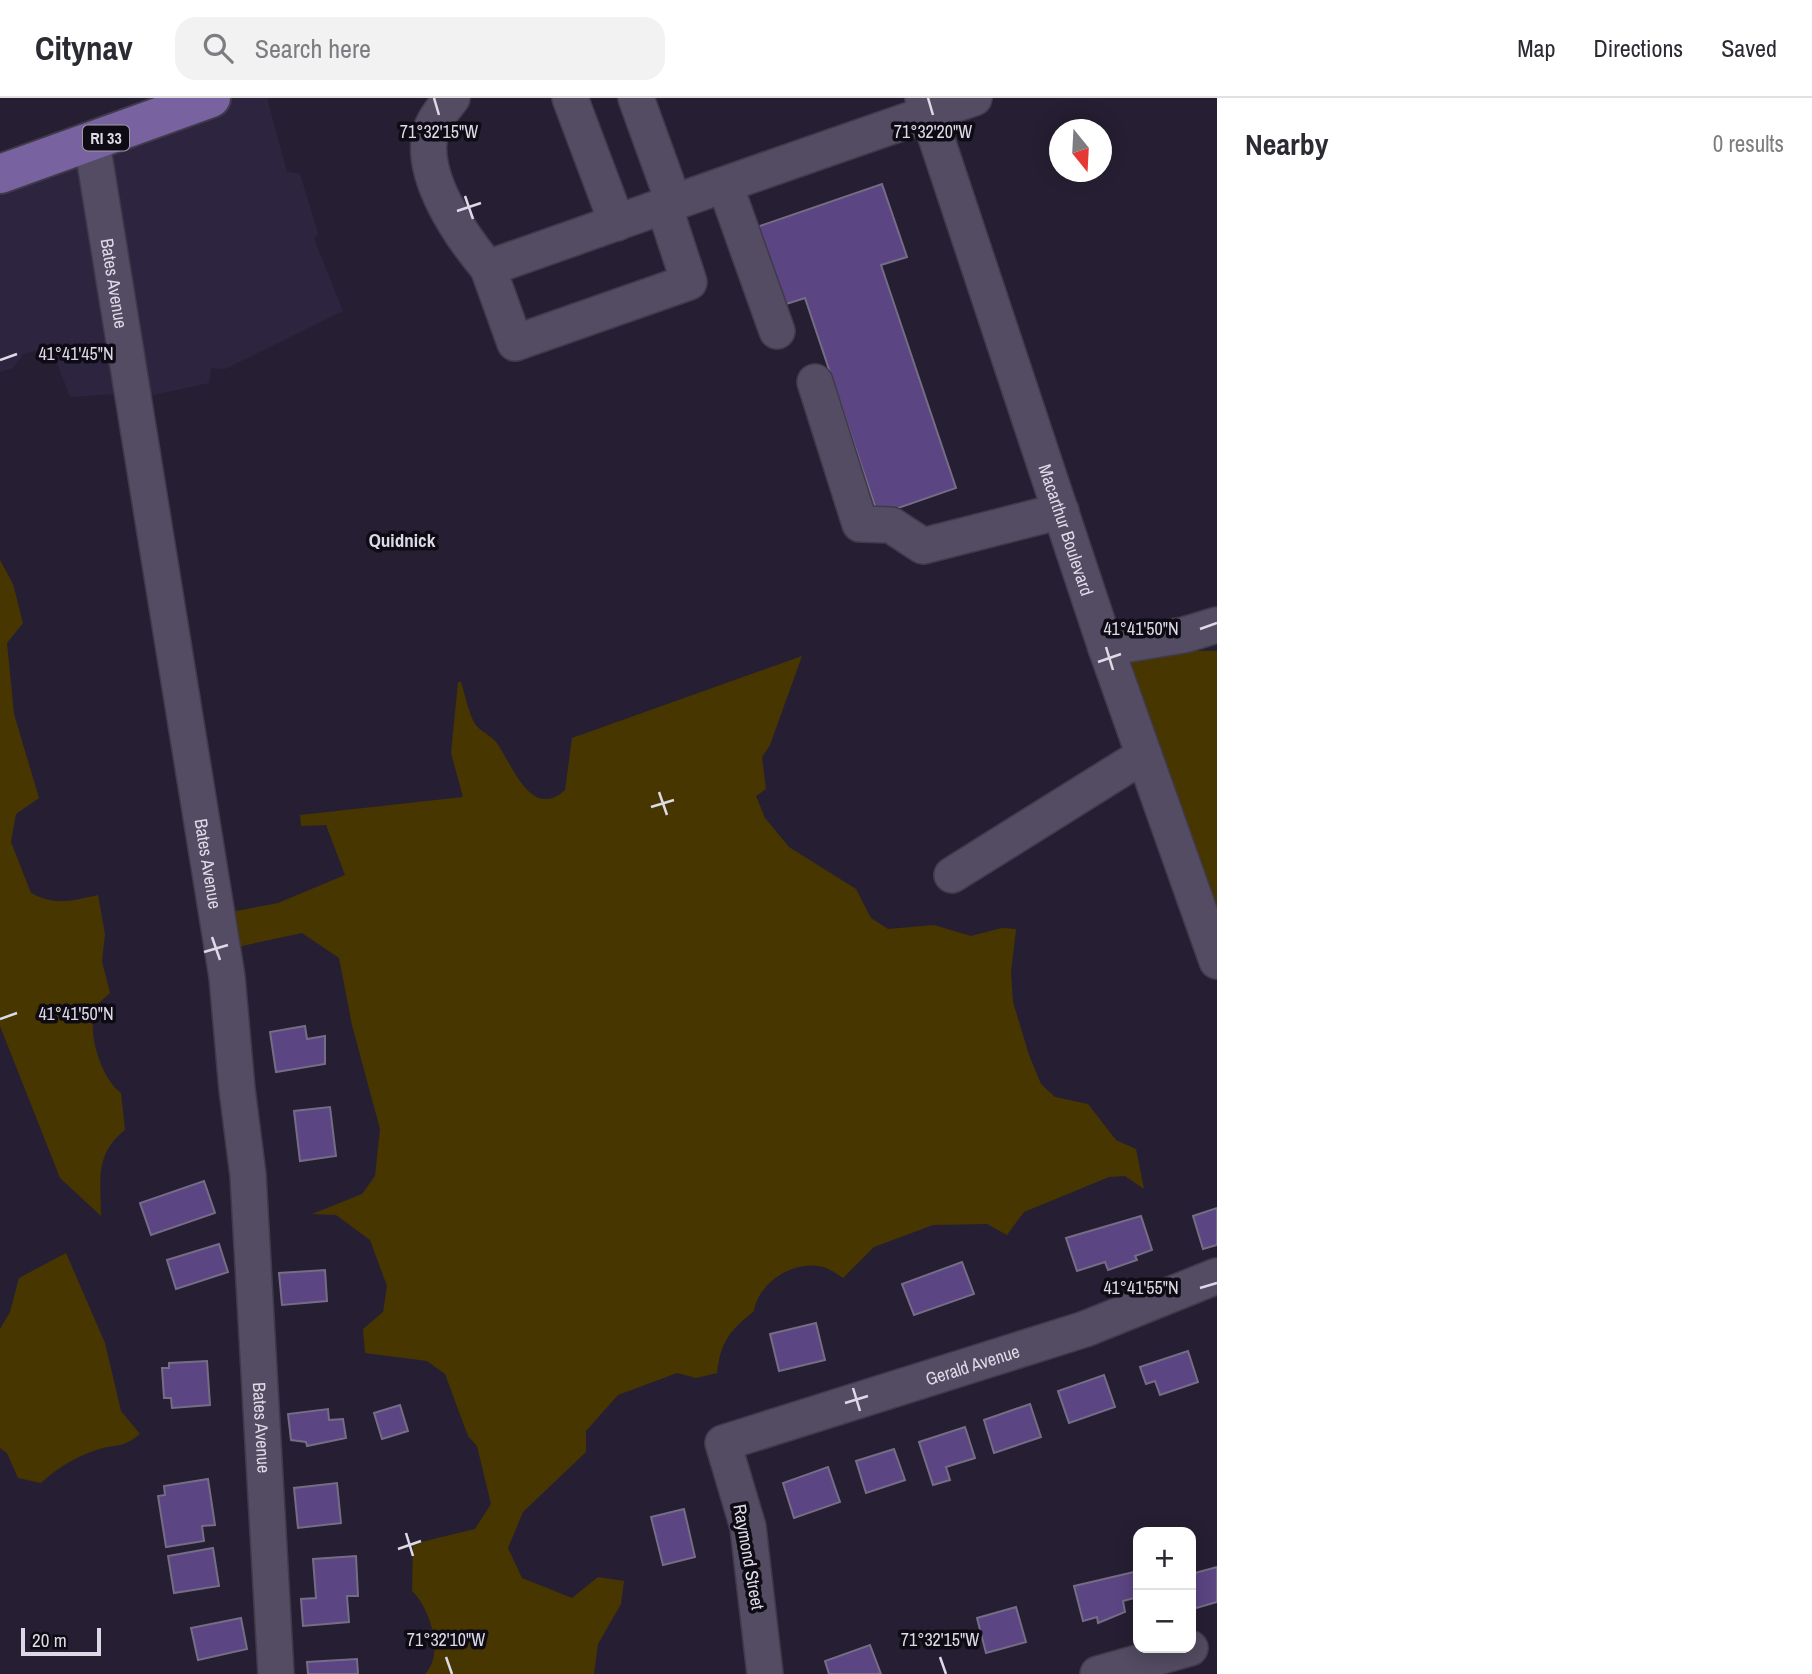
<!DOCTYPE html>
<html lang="en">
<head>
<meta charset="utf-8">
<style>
  body { margin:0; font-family:"Archivo Narrow",sans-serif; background:#f2f2f3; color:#2b2b33 }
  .controls { position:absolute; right:21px; bottom:21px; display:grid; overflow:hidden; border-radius:14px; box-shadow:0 4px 18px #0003 }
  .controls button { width:63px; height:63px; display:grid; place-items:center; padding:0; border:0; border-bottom:2px solid #e1e1e2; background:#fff; color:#2b2b33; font:35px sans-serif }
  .compass { position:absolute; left:1049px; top:21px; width:63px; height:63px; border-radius:50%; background:#fff; box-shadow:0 4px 18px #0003; rotate:162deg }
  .scale { position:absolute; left:21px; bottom:18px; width:80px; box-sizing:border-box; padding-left:7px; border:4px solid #dddae7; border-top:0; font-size:19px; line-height:24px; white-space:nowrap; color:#dddae7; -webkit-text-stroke:5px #0e0b14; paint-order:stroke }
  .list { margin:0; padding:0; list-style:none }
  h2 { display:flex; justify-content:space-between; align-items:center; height:91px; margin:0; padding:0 28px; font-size:30px }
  h2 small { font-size:23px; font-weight:400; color:#7c7c81 }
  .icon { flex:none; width:38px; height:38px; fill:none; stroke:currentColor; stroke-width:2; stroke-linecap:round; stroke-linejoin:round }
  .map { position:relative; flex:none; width:1217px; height:1576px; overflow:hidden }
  header { display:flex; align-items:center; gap:42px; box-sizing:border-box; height:98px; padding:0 35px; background:#fff; border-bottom:2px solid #e1e1e2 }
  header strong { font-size:33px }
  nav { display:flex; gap:38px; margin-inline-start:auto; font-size:24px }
  .search { width:490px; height:63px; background:#f2f2f3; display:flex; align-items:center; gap:18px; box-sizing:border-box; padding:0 24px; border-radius:21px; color:#7c7c81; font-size:26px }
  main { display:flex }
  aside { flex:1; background:#fff }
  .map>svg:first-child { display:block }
</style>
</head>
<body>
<header>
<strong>Citynav</strong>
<div class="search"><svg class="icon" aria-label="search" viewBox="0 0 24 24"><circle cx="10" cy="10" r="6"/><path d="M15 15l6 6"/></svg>Search here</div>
<nav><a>Map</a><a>Directions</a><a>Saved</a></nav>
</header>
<main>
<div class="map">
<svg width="1217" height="1576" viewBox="0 0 1217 1576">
  <rect width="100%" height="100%" fill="#261f33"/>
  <path fill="#2d253f" d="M 215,0 L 267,0 L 287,74 L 300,76 L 318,135 L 314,141 L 343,213 L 225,271 L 211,270 L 209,285 L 139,300 L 130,295 L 70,299 L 51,249 L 23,256 L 13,270 L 0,274 L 0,80 Z"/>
  <g fill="#473600">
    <path d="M 0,462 L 13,486 L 23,525 L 7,545 L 14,616 L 39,700 L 16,716 L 11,744 L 31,795 C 55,808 72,803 98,797 L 105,836 L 102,863 L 110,895 C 105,900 97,905 95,912 C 87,935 101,980 121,995 L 125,1032 C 94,1056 101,1083 101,1118 L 60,1080 L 0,928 Z"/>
    <path d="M 1147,552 L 1217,553 L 1217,869 L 1110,566 Z"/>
    <path d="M 802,558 L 770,647 L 762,659 L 766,691 L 756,698 L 765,720 L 789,749 L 856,791 L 871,820 L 888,831 L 934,827 L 971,838 L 1002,830 L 1016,831 L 1011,874 L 1013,904 L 1029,957 L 1041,986 L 1055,999 L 1088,1006 L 1116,1042 L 1136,1051 L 1144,1091 L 1125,1078 L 1109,1079 L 1024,1114 L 1007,1137 L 987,1126 L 933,1127 L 874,1149 L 843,1180 C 837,1176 830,1171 823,1169 C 794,1161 758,1185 754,1213 C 730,1233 721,1242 717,1275 L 696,1280 L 677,1275 L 618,1297 L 586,1333 L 586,1354 L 523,1414 L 508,1450 L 522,1480 L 572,1500 L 598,1479 L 624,1483 L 621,1506 L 598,1546 L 594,1576 L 425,1576 C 445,1556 430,1510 412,1493 L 413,1446 L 475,1431 L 491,1406 L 477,1348 L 468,1338 L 445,1276 L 427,1263 L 365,1255 L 363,1231 L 383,1214 L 387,1188 L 370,1142 L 336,1117 L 312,1116 L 362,1096 L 375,1078 L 380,1031 L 352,927 L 339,860 L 302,835 L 223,852 L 220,816 L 278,805 L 345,777 L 326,727 L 301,728 L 300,717 L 463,699 L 451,655 L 458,584 L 461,584 C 465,596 468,614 475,626 C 480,633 490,637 496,644 C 511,663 530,724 565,692 L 572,640 Z"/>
    <path d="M 66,1155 L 105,1245 L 121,1313 L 140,1336 C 121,1351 120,1345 99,1351 C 76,1359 59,1368 41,1385 L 18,1380 L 7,1355 L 0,1350 L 0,1231 L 10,1214 L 19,1180 Z"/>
  </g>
  <g fill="#5b4583" stroke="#746d85" stroke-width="2">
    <path d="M 882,86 L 907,159 L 881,167 L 956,390 L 878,417 L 805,200 L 780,208 L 754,130 Z"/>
    <path d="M 305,928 L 307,941 L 325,938 L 325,966 L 276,974 L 270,934 Z"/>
    <path d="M 330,1009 L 336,1058 L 300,1063 L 294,1013 Z"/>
    <path d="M 204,1083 L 215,1115 L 151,1137 L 140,1105 Z"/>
    <path d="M 1217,1110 L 1217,1147 L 1203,1151 L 1193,1118 Z"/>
    <path d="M 1141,1118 L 1152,1152 L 1135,1158 L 1137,1162 L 1108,1172 L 1105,1164 L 1077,1173 L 1066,1140 Z"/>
    <path d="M 219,1146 L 228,1174 L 176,1191 L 167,1162 Z"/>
    <path d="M 962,1164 L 974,1196 L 914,1217 L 902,1186 Z"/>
    <path d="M 325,1172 L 327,1203 L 282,1207 L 279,1175 Z"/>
    <path d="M 816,1225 L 825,1262 L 779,1273 L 770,1236 Z"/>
    <path d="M 1188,1253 L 1198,1284 L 1160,1297 L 1155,1283 L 1146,1286 L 1140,1269 Z"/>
    <path d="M 207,1263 L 210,1307 L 172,1310 L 171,1300 L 164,1300 L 162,1270 L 169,1270 L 169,1265 Z"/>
    <path d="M 1104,1277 L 1115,1309 L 1069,1325 L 1058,1293 Z"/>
    <path d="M 1030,1306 L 1041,1339 L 994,1355 L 984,1322 Z"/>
    <path d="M 400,1307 L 408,1333 L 382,1341 L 374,1315 Z"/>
    <path d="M 328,1311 L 329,1322 L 343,1321 L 346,1340 L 307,1348 L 306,1344 L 291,1342 L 288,1316 Z"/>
    <path d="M 965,1329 L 975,1360 L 946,1369 L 950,1382 L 933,1387 L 919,1344 Z"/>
    <path d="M 894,1351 L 905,1382 L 866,1395 L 856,1363 Z"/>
    <path d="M 828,1369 L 840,1404 L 794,1420 L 783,1385 Z"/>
    <path d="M 208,1381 L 215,1427 L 202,1428 L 204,1443 L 166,1449 L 158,1398 L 165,1397 L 164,1388 Z"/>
    <path d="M 337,1385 L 341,1425 L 298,1430 L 294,1390 Z"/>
    <path d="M 684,1411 L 695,1459 L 663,1467 L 651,1419 Z"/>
    <path d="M 213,1450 L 219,1488 L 174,1495 L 168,1458 Z"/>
    <path d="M 356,1458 L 358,1498 L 347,1498 L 349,1524 L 303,1528 L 301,1501 L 316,1500 L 313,1461 Z"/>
    <path d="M 1217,1469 L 1217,1504 L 1193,1511 L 1191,1476 Z"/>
    <path d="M 1138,1473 L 1138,1499 L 1123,1503 L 1125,1514 L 1098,1525 L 1097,1519 L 1083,1523 L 1074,1488 Z"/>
    <path d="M 1016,1509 L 1026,1544 L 986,1555 L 977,1520 Z"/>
    <path d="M 241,1520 L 247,1551 L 198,1562 L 191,1530 Z"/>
    <path d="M 870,1547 L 881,1576 L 829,1576 L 825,1563 Z"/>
    <path d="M 357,1561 L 358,1576 L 308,1576 L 307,1564 Z"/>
  </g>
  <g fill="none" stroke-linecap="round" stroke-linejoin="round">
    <g stroke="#403a4b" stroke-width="38">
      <g id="minor">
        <path d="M 452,0 C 444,10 435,20 431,32 C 418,77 461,138 488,170"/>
        <path d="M 570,0 L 617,125"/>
        <path d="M 636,0 L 674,105"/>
        <path id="s1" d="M 923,0 L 1106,550 L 1217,863"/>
        <path id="s2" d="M 92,45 L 227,879 L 237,991 L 248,1077 L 276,1576"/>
        <path d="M 725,87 L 777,233"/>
        <path d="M 664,108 L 689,184 L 515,245 L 488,170 C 650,113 812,55 974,0"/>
        <path d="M 815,284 L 860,426 L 891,427 L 923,448 L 1061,413"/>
        <path d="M 1106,550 L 1184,537 L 1217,527"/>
        <path d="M 952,777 L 1144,657"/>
        <path id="s3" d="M 765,1576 L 748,1429 L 723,1345 L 1085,1231 L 1217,1178"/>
        <path d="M 1098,1576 L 1190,1550"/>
      </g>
    </g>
    <g stroke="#403a4b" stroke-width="42">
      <path id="major" d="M 0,76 L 211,0"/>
    </g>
    <use href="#minor" stroke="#534c62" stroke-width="35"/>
    <use href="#major" stroke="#7862a0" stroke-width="38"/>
  </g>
  <path fill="none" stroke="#dddae7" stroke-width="2.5" d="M 434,0 L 439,17M 928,0 L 933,17M 465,98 L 473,121M 457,113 L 481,105M 0,262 L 17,256M 1200,531 L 1217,525M 1106,549 L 1113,572M 1098,564 L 1121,556M 659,694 L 667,717M 651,709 L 674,702M 212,839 L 220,862M 204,854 L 228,847M 0,921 L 17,915M 1200,1190 L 1217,1185M 853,1290 L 860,1313M 845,1305 L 868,1298M 406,1435 L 413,1458M 398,1451 L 421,1443M 446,1559 L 452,1576M 940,1559 L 946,1576"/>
  <g text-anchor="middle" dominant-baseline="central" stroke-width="7" stroke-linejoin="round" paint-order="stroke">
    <rect fill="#0e0b14" stroke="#9f9ca8" stroke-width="2" x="83" y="27.5" width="46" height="25" rx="5"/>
    <g font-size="16" font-weight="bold" fill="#dddae7">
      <text x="106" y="40">RI 33</text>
    </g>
    <g font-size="18" fill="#dddae7" stroke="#0e0b14">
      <text stroke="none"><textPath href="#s2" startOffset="142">Bates Avenue</textPath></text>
      <text stroke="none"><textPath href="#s1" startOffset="455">Macarthur Boulevard</textPath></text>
      <text stroke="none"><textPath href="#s2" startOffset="730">Bates Avenue</textPath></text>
      <text stroke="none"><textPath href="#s3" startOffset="497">Gerald Avenue</textPath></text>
      <text stroke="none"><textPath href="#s2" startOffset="1297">Bates Avenue</textPath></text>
      <text transform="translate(749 1459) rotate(80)">Raymond Street</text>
    </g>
    <g font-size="19" font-weight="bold" fill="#dddae7" stroke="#0e0b14">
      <text x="402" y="442">Quidnick</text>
    </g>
  </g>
  <g font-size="18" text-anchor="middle" fill="#dddae7" stroke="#0e0b14" stroke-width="7" stroke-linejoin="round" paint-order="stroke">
    <text x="439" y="40">71°32'15"W</text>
    <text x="933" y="40">71°32'20"W</text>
    <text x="76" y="262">41°41'45"N</text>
    <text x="1141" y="537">41°41'50"N</text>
    <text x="76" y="922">41°41'50"N</text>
    <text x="1141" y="1196">41°41'55"N</text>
    <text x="446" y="1548">71°32'10"W</text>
    <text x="940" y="1548">71°32'15"W</text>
  </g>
</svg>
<div class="controls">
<button>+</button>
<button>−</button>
</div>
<svg class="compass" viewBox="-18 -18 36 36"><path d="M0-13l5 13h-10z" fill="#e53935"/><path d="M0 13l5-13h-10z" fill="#7c7c81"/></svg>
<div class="scale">20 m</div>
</div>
<aside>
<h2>Nearby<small>0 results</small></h2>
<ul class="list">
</ul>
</aside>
</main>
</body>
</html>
